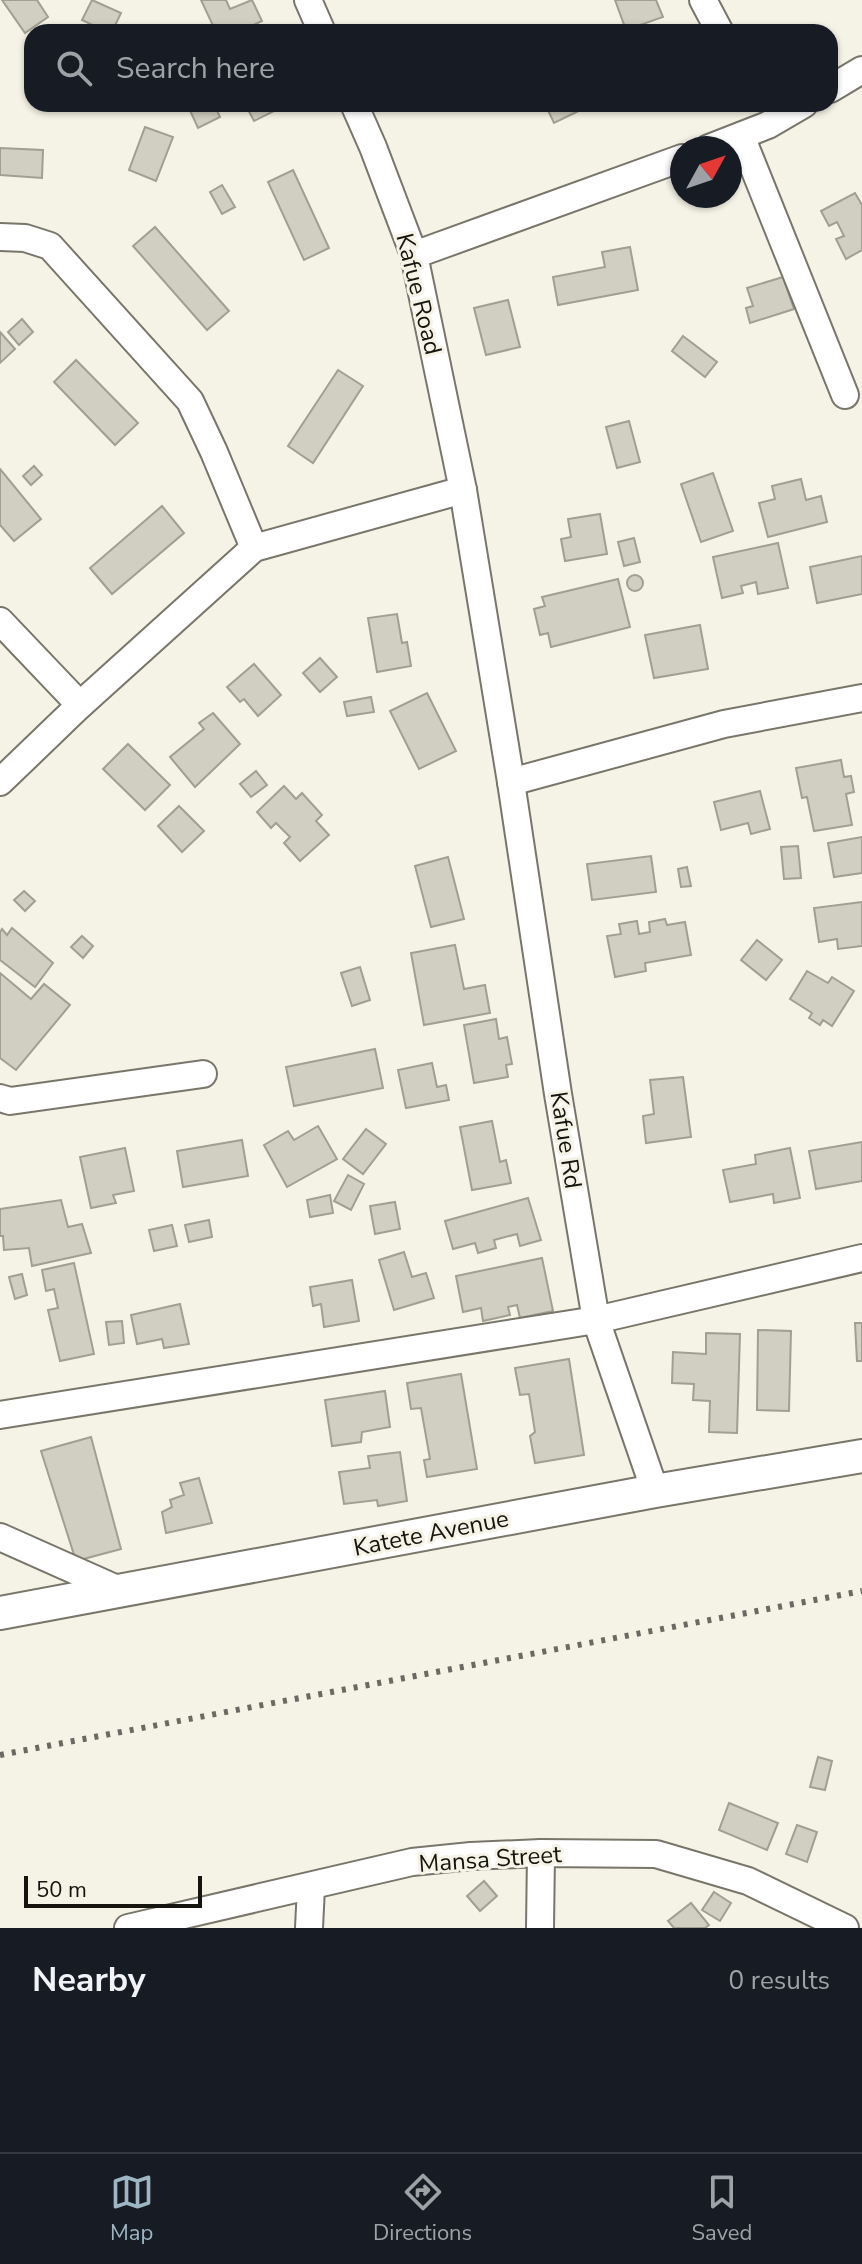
<!DOCTYPE html>
<html lang="en">
<head>
<meta charset="utf-8">
<style>
  body { margin:0; font-family:"Nunito Sans",sans-serif; background:#20242c; color:#f1f3f6 }
  .compass { position:absolute; left:670px; top:136px; width:72px; height:72px; border-radius:50%; background:#171b24; box-shadow:0 2px 6px #0004; rotate:50deg }
  .scale { position:absolute; left:24px; bottom:20px; width:178px; box-sizing:border-box; padding-left:8px; border:4px solid #15140f; border-top:0; font-size:22px; line-height:28px; white-space:nowrap; color:#15140f; -webkit-text-stroke:6px #f5f3e5; paint-order:stroke }
  .list { margin:0; padding:0; list-style:none }
  h2 { display:flex; justify-content:space-between; align-items:center; height:104px; margin:0; padding:0 32px; font-size:34px }
  h2 small { font-size:26px; font-weight:400; color:#9ea1a6 }
  .icon { flex:none; width:44px; height:44px; fill:none; stroke:currentColor; stroke-width:2; stroke-linecap:round; stroke-linejoin:round }
  .map { position:relative; flex:none; width:862px; height:1928px; overflow:hidden }
  .search { position:absolute; background:#171b24; box-shadow:0 2px 6px #0004; left:24px; right:24px; top:24px; height:88px; display:flex; align-items:center; gap:20px; box-sizing:border-box; padding:0 28px; border-radius:24px; color:#9ea1a6; font-size:30px }
  .sheet { height:224px; background:#171b24 }
  nav { display:flex; justify-content:space-around; align-items:center; box-sizing:border-box; height:112px; border-top:2px solid #363941; background:#171b24; font-size:22px; color:#9ea1a6 }
  nav a { display:grid; justify-items:center; gap:4px }
  nav .on { color:#9cb6c4 }
  .map>svg:first-child { display:block }
</style>
</head>
<body>
<div class="map">
<svg width="862" height="1928" viewBox="0 0 862 1928">
  <rect width="100%" height="100%" fill="#f5f3e5"/>
  <g fill="#d1cfc1" stroke="#a19f92" stroke-width="2">
    <path d="M 2,0 L 37,0 L 48,17 L 25,33 Z"/>
    <path d="M 92,0 L 121,13 L 112,32 L 107,32 L 82,20 Z"/>
    <path d="M 201,0 L 226,0 L 230,9 L 252,0 L 262,21 L 238,32 L 216,32 Z"/>
    <path d="M 615,0 L 656,0 L 663,17 L 626,30 Z"/>
    <path d="M 187,104 L 214,104 L 220,117 L 198,128 Z"/>
    <path d="M 245,104 L 288,104 L 254,121 Z"/>
    <path d="M 545,104 L 588,104 L 589,106 L 554,123 Z"/>
    <path d="M 145,127 L 173,137 L 156,181 L 129,170 Z"/>
    <path d="M 0,148 L 43,150 L 42,178 L 0,175 Z"/>
    <path d="M 293,170 L 329,248 L 304,260 L 268,182 Z"/>
    <path d="M 222,185 L 235,207 L 222,214 L 210,192 Z"/>
    <path d="M 855,193 L 862,205 L 862,250 L 846,259 L 836,239 L 844,236 L 837,222 L 829,226 L 821,211 Z"/>
    <path d="M 155,227 L 229,311 L 207,330 L 133,246 Z"/>
    <path d="M 630,247 L 638,290 L 558,305 L 553,277 L 605,267 L 602,252 Z"/>
    <path d="M 783,277 L 794,309 L 750,323 L 746,308 L 753,306 L 747,288 Z"/>
    <path d="M 508,300 L 520,347 L 486,355 L 474,308 Z"/>
    <path d="M 22,319 L 33,332 L 19,345 L 8,332 Z"/>
    <path d="M 0,332 L 15,349 L 0,363 Z"/>
    <path d="M 683,336 L 717,362 L 705,377 L 672,351 Z"/>
    <path d="M 76,360 L 138,423 L 115,445 L 54,382 Z"/>
    <path d="M 338,370 L 363,386 L 313,463 L 288,446 Z"/>
    <path d="M 629,421 L 640,462 L 617,468 L 606,427 Z"/>
    <path d="M 34,466 L 42,475 L 31,485 L 23,476 Z"/>
    <path d="M 0,469 L 41,519 L 14,541 L 0,525 Z"/>
    <path d="M 713,473 L 733,531 L 701,542 L 681,484 Z"/>
    <path d="M 801,479 L 806,500 L 821,496 L 827,522 L 768,537 L 759,503 L 775,499 L 772,486 Z"/>
    <path d="M 162,506 L 184,533 L 112,594 L 90,568 Z"/>
    <path d="M 600,514 L 607,554 L 565,561 L 561,539 L 571,537 L 568,519 Z"/>
    <path d="M 634,538 L 640,562 L 624,566 L 618,542 Z"/>
    <path d="M 778,543 L 788,588 L 758,594 L 756,582 L 741,586 L 743,593 L 722,598 L 713,557 Z"/>
    <path d="M 862,556 L 862,594 L 817,603 L 810,567 Z"/>
    <circle cx="635" cy="583" r="8"/>
    <path d="M 618,579 L 630,627 L 551,647 L 548,633 L 540,635 L 534,609 L 545,606 L 542,597 Z"/>
    <path d="M 397,614 L 402,643 L 407,642 L 411,666 L 377,672 L 368,618 Z"/>
    <path d="M 700,625 L 708,669 L 654,678 L 645,635 Z"/>
    <path d="M 320,658 L 337,677 L 320,692 L 303,673 Z"/>
    <path d="M 254,664 L 281,695 L 258,716 L 244,699 L 240,702 L 227,687 Z"/>
    <path d="M 427,693 L 456,751 L 419,769 L 390,711 Z"/>
    <path d="M 371,697 L 374,712 L 347,716 L 344,702 Z"/>
    <path d="M 213,713 L 240,744 L 195,787 L 170,757 L 204,729 L 199,723 Z"/>
    <path d="M 128,744 L 170,785 L 145,810 L 103,769 Z"/>
    <path d="M 841,760 L 844,777 L 851,776 L 854,792 L 846,794 L 852,825 L 814,831 L 807,797 L 802,798 L 796,768 Z"/>
    <path d="M 256,771 L 267,785 L 251,797 L 240,784 Z"/>
    <path d="M 284,786 L 296,799 L 302,793 L 322,815 L 316,821 L 329,835 L 300,861 L 284,843 L 290,837 L 276,823 L 271,828 L 257,812 Z"/>
    <path d="M 760,791 L 770,829 L 751,834 L 748,823 L 721,830 L 714,802 Z"/>
    <path d="M 179,806 L 204,831 L 182,852 L 158,826 Z"/>
    <path d="M 862,837 L 862,873 L 834,877 L 828,843 Z"/>
    <path d="M 798,846 L 801,878 L 784,879 L 781,847 Z"/>
    <path d="M 651,856 L 656,892 L 592,900 L 587,864 Z"/>
    <path d="M 448,857 L 464,919 L 431,927 L 415,866 Z"/>
    <path d="M 687,867 L 691,886 L 681,887 L 678,869 Z"/>
    <path d="M 24,891 L 35,901 L 25,911 L 14,900 Z"/>
    <path d="M 862,902 L 862,946 L 838,949 L 837,939 L 819,942 L 814,908 Z"/>
    <path d="M 665,919 L 667,925 L 685,922 L 691,955 L 645,963 L 646,971 L 615,977 L 607,936 L 621,934 L 619,924 L 637,921 L 639,934 L 650,932 L 649,922 Z"/>
    <path d="M 12,928 L 53,963 L 35,987 L 0,960 L 0,932 L 2,929 L 7,935 Z"/>
    <path d="M 82,936 L 93,946 L 83,958 L 71,947 Z"/>
    <path d="M 757,940 L 782,960 L 766,980 L 741,960 Z"/>
    <path d="M 455,945 L 464,989 L 485,985 L 490,1013 L 424,1025 L 411,953 Z"/>
    <path d="M 360,967 L 370,1000 L 352,1006 L 341,973 Z"/>
    <path d="M 807,971 L 828,983 L 832,977 L 854,991 L 832,1026 L 823,1020 L 820,1025 L 809,1018 L 812,1013 L 790,999 Z"/>
    <path d="M 0,973 L 31,999 L 44,984 L 70,1005 L 16,1070 L 0,1058 Z"/>
    <path d="M 496,1019 L 499,1039 L 507,1037 L 512,1064 L 506,1065 L 508,1077 L 474,1083 L 464,1025 Z"/>
    <path d="M 375,1049 L 383,1088 L 294,1106 L 286,1067 Z"/>
    <path d="M 432,1063 L 437,1087 L 446,1085 L 449,1100 L 406,1108 L 398,1070 Z"/>
    <path d="M 683,1077 L 691,1137 L 646,1143 L 643,1116 L 654,1114 L 650,1080 Z"/>
    <path d="M 492,1121 L 500,1162 L 506,1160 L 511,1183 L 472,1190 L 460,1127 Z"/>
    <path d="M 318,1126 L 337,1159 L 287,1187 L 264,1145 L 288,1131 L 294,1140 Z"/>
    <path d="M 366,1129 L 386,1144 L 363,1174 L 343,1159 Z"/>
    <path d="M 242,1140 L 248,1176 L 183,1187 L 177,1151 Z"/>
    <path d="M 862,1142 L 862,1181 L 816,1189 L 809,1151 Z"/>
    <path d="M 125,1148 L 134,1191 L 113,1195 L 116,1203 L 91,1208 L 80,1157 Z"/>
    <path d="M 790,1148 L 800,1198 L 774,1203 L 773,1194 L 730,1202 L 723,1170 L 756,1164 L 755,1155 Z"/>
    <path d="M 348,1175 L 364,1184 L 351,1210 L 334,1201 Z"/>
    <path d="M 330,1195 L 333,1213 L 310,1217 L 307,1200 Z"/>
    <path d="M 528,1198 L 541,1240 L 520,1246 L 517,1234 L 494,1240 L 496,1248 L 478,1253 L 475,1243 L 453,1249 L 445,1221 Z"/>
    <path d="M 61,1200 L 68,1227 L 82,1224 L 91,1253 L 32,1266 L 29,1248 L 4,1250 L 3,1236 L 0,1236 L 0,1209 Z"/>
    <path d="M 395,1202 L 400,1229 L 375,1234 L 370,1206 Z"/>
    <path d="M 209,1220 L 212,1237 L 189,1242 L 185,1225 Z"/>
    <path d="M 172,1225 L 177,1246 L 154,1251 L 149,1230 Z"/>
    <path d="M 404,1252 L 412,1277 L 426,1273 L 434,1298 L 394,1310 L 379,1260 Z"/>
    <path d="M 542,1258 L 553,1311 L 520,1318 L 517,1305 L 508,1307 L 510,1315 L 483,1321 L 481,1308 L 463,1312 L 456,1276 Z"/>
    <path d="M 74,1263 L 94,1354 L 60,1361 L 48,1310 L 58,1308 L 54,1289 L 46,1291 L 42,1270 Z"/>
    <path d="M 22,1274 L 27,1295 L 15,1299 L 9,1277 Z"/>
    <path d="M 352,1280 L 359,1321 L 324,1327 L 321,1304 L 313,1306 L 310,1287 Z"/>
    <path d="M 180,1304 L 189,1344 L 164,1348 L 162,1339 L 137,1344 L 131,1315 Z"/>
    <path d="M 122,1321 L 124,1343 L 109,1345 L 106,1322 Z"/>
    <path d="M 855,1323 L 862,1323 L 862,1361 L 857,1361 Z"/>
    <path d="M 758,1330 L 791,1331 L 789,1411 L 757,1410 Z"/>
    <path d="M 706,1333 L 740,1334 L 737,1433 L 709,1432 L 710,1401 L 693,1400 L 694,1384 L 672,1383 L 673,1352 L 706,1354 Z"/>
    <path d="M 569,1359 L 584,1455 L 535,1463 L 530,1436 L 535,1432 L 529,1394 L 520,1395 L 515,1368 Z"/>
    <path d="M 461,1374 L 477,1469 L 427,1477 L 424,1460 L 430,1459 L 421,1408 L 411,1409 L 407,1383 Z"/>
    <path d="M 385,1391 L 390,1427 L 362,1432 L 361,1442 L 332,1446 L 325,1400 Z"/>
    <path d="M 91,1437 L 121,1549 L 76,1561 L 41,1451 Z"/>
    <path d="M 400,1452 L 407,1501 L 378,1506 L 377,1500 L 344,1504 L 339,1472 L 370,1468 L 368,1456 Z"/>
    <path d="M 199,1478 L 212,1523 L 166,1533 L 162,1512 L 172,1507 L 170,1500 L 184,1495 L 180,1483 Z"/>
    <path d="M 818,1757 L 832,1761 L 825,1790 L 810,1787 Z"/>
    <path d="M 729,1803 L 778,1823 L 767,1850 L 719,1830 Z"/>
    <path d="M 797,1825 L 817,1832 L 807,1862 L 786,1854 Z"/>
    <path d="M 484,1881 L 497,1896 L 480,1911 L 467,1896 Z"/>
    <path d="M 714,1892 L 731,1903 L 720,1921 L 702,1910 Z"/>
    <path d="M 691,1903 L 709,1925 L 705,1928 L 674,1928 L 668,1921 Z"/>
  </g>
  <g fill="none" stroke-linecap="round" stroke-linejoin="round">
    <g stroke="#78766a" stroke-width="30">
      <g id="minor">
        <path d="M 308,0 L 322,32"/>
        <path d="M 703,0 L 720,32"/>
        <path d="M 830,89 L 862,70"/>
        <path d="M 354,104 L 373,147 L 414,255 L 463,490 L 511,782 L 558,1094 L 596,1320 L 655,1491"/>
        <path d="M 741,136 L 845,395"/>
        <path d="M 709,148 L 768,125 L 804,104"/>
        <path d="M 0,237 L 25,238 L 50,246 L 190,401 L 214,452 L 254,548"/>
        <path d="M 414,255 L 682,158"/>
        <path d="M 0,621 L 80,705"/>
        <path d="M 0,782 L 80,705 L 254,548 L 463,490"/>
        <path d="M 511,782 L 724,724 L 862,698"/>
        <path d="M 0,1098 L 10,1101 L 203,1074"/>
        <path d="M 0,1415 L 596,1320 L 862,1258"/>
        <path d="M 0,1537 L 119,1590"/>
        <path d="M 128,1928 L 412,1862 L 471,1856 L 541,1853 L 656,1854 L 748,1881 L 845,1928"/>
        <path d="M 309,1928 L 311,1887"/>
        <path d="M 540,1928 L 541,1853"/>
      </g>
    </g>
    <g stroke="#78766a" stroke-width="36">
      <path id="tertiary" d="M 0,1613 L 655,1491 L 862,1456"/>
    </g>
    <use href="#minor" stroke="#fff" stroke-width="26"/>
    <use href="#tertiary" stroke="#fff" stroke-width="32"/>
    <path stroke="#6b6a62" stroke-width="6" stroke-dasharray="4 8" stroke-linecap="butt" d="M 0,1755 L 862,1591"/>
  </g>
  <g text-anchor="middle" dominant-baseline="central" stroke-width="6" stroke-linejoin="round" paint-order="stroke">
    <g font-size="24" fill="#15140f" stroke="#f5f3e5">
      <text transform="translate(419 294) rotate(76)">Kafue Road</text>
      <text transform="translate(566 1140) rotate(81)">Kafue Rd</text>
      <text transform="translate(431 1533) rotate(-11)">Katete Avenue</text>
      <text transform="translate(490 1859) rotate(-4)">Mansa Street</text>
    </g>
  </g>
</svg>
<svg class="compass" viewBox="-18 -18 36 36"><path d="M0-13l5 13h-10z" fill="#e53935"/><path d="M0 13l5-13h-10z" fill="#9ea1a6"/></svg>
<div class="scale">50 m</div>
<div class="search"><svg class="icon" aria-label="search" viewBox="0 0 24 24"><circle cx="10" cy="10" r="6"/><path d="M15 15l6 6"/></svg>Search here</div>
</div>
<section class="sheet">
<h2>Nearby<small>0 results</small></h2>
<ul class="list">
</ul>
</section>
<nav>
<a class="on"><svg class="icon" aria-label="map" viewBox="0 0 24 24"><path d="M3 6l6-2 6 2 6-2v14l-6 2-6-2-6 2zM9 4v14M15 6v14"/></svg>Map</a>
<a><svg class="icon" aria-label="directions" viewBox="0 0 24 24"><path d="M12 3l9 9-9 9-9-9zM9 14v-3h6M13 9l2 2-2 2"/></svg>Directions</a>
<a><svg class="icon" aria-label="saved" viewBox="0 0 24 24"><path d="M7 4h10v16l-5-4-5 4z"/></svg>Saved</a>
</nav>
</body>
</html>
